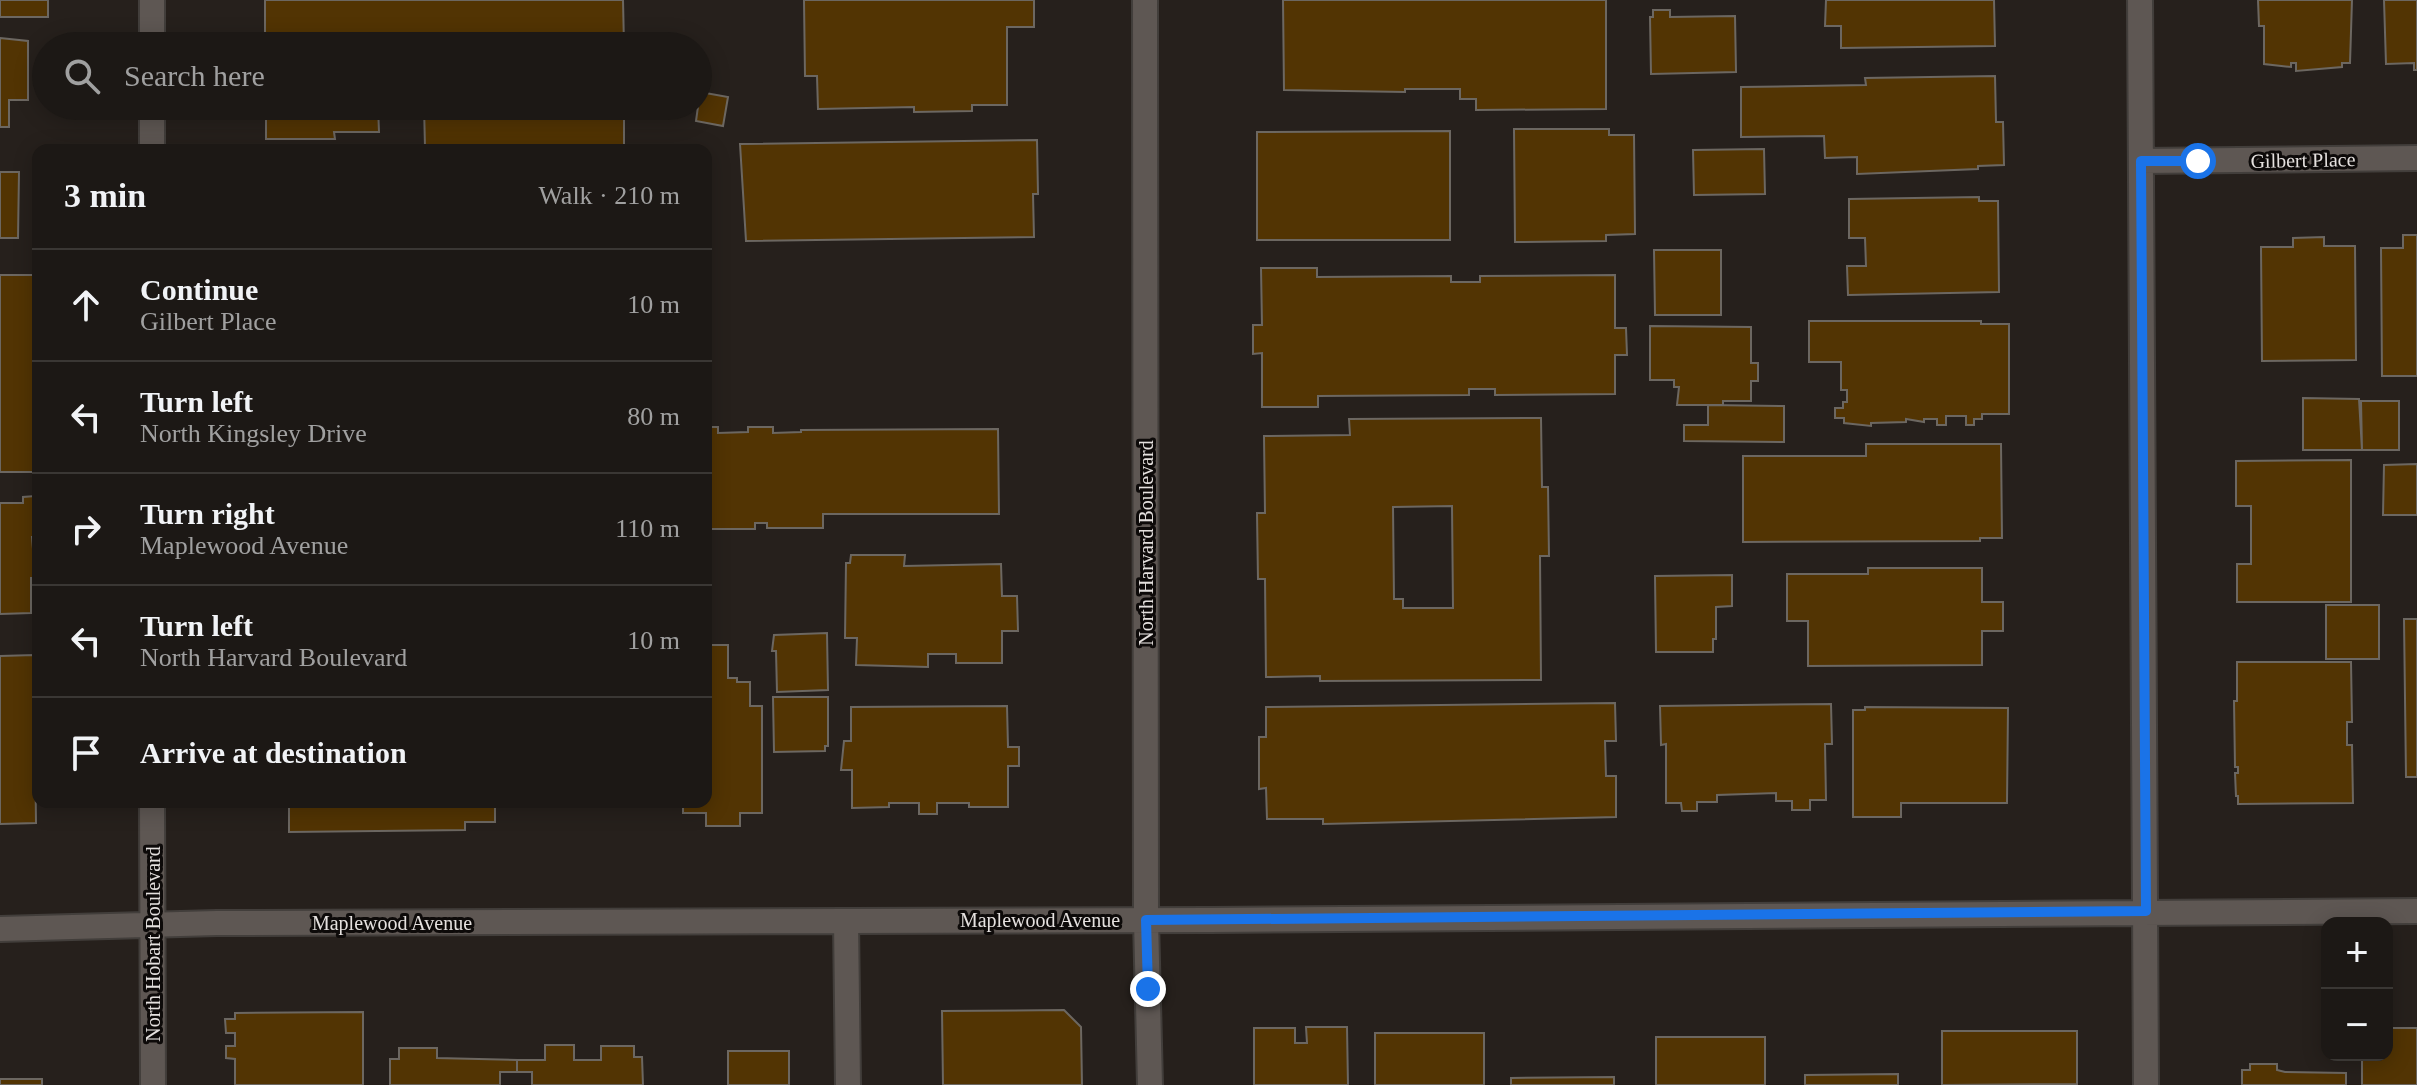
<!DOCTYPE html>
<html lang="en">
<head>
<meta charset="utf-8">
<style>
  body { margin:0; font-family:"Times New Roman",serif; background:#292522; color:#f1f3f6 }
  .controls { position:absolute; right:24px; bottom:24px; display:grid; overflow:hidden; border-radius:16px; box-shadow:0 4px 20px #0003 }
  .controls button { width:72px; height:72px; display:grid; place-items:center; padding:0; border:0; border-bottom:2px solid #3a3734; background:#1c1815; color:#f1f3f6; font:40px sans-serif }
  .stop { position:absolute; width:24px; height:24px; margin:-18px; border:6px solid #1a73e8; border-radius:50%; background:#fff }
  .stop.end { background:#1a73e8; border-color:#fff; box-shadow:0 2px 8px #0008 }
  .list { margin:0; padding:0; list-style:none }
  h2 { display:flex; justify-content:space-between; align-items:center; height:104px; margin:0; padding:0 32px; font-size:34px }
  h2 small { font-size:26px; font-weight:400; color:#a0a0a0 }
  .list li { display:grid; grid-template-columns:52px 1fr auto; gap:24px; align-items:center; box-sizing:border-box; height:112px; padding:0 32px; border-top:2px solid #3a3734 }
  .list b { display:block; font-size:30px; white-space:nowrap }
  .list p { margin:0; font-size:26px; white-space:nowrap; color:#a0a0a0 }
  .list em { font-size:26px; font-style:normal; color:#a0a0a0 }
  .icon { flex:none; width:44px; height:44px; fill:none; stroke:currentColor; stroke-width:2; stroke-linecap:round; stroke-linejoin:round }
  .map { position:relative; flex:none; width:2417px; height:1085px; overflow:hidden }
  .search { position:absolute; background:#1c1815; box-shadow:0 4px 20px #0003; left:32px; top:32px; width:680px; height:88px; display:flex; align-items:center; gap:20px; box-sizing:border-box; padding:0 28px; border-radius:44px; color:#a0a0a0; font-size:30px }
  .panel { position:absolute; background:#1c1815; box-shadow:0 4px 20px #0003; left:32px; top:144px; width:680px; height:664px; border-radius:16px }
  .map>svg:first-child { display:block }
  .building { fill:#523403; stroke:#6c6761; stroke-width:2; fill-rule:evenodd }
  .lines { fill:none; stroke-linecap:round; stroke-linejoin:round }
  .minor-casing { stroke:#423e3b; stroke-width:28 }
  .minor { stroke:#5e5753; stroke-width:24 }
  .route { stroke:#1a73e8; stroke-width:10 }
  .labels { text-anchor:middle; stroke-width:6; stroke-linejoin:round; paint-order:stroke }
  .street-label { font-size:20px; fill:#e5e1df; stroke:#0d0a09 }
</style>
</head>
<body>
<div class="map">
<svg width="2417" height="1085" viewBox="0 0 2417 1085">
  <rect width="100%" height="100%" fill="#26201c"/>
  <path class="building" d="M 0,0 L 48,0 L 48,17 L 0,17 Z
    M 265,0 L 623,0 L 624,46 L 265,46 Z
    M 804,0 L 1034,0 L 1034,27 L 1007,27 L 1007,105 L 972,105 L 972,111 L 914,112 L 914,107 L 818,109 L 817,76 L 805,76 Z
    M 1283,0 L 1606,0 L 1606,109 L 1476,110 L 1476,99 L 1460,99 L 1460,89 L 1405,89 L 1405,92 L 1284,90 Z
    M 1826,0 L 1994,0 L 1995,46 L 1841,48 L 1841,26 L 1825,26 Z
    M 2258,0 L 2352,0 L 2350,63 L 2342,63 L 2342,67 L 2296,71 L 2296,63 L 2291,63 L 2291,67 L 2264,64 L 2264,26 L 2259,26 Z
    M 2384,0 L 2417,0 L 2417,70 L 2414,70 L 2414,63 L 2386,64 Z
    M 1653,10 L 1670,10 L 1670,17 L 1735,16 L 1736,72 L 1651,74 L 1650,17 L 1653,17 Z
    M 0,38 L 28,41 L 28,100 L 9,100 L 9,127 L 0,127 Z
    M 1995,76 L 1996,122 L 2003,122 L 2004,165 L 1978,166 L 1978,169 L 1857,174 L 1857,157 L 1825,158 L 1824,136 L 1741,137 L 1741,87 L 1866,85 L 1865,78 Z
    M 700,92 L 728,97 L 723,126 L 696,121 Z
    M 266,106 L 378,106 L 379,132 L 334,132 L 335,139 L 266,139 Z
    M 424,106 L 624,106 L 624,146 L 425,147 Z
    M 1514,129 L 1609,129 L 1609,135 L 1634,135 L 1635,234 L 1606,235 L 1606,241 L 1515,242 Z
    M 1450,131 L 1450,240 L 1257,240 L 1257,132 Z
    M 1037,140 L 1038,194 L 1033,194 L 1034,237 L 746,241 L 740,144 Z
    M 1764,149 L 1765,194 L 1694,195 L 1693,150 Z
    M 0,172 L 19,172 L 18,238 L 0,238 Z
    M 1979,197 L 1979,201 L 1998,201 L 1999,292 L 1848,295 L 1847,266 L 1866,266 L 1865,238 L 1849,238 L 1849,199 Z
    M 2403,235 L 2417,235 L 2417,376 L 2382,376 L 2381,248 L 2403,248 Z
    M 2324,237 L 2324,246 L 2355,246 L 2356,360 L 2262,361 L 2261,247 L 2293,247 L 2293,238 Z
    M 1654,250 L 1721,250 L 1721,315 L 1655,315 Z
    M 1261,268 L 1317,268 L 1317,277 L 1451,276 L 1451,282 L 1480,282 L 1480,276 L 1615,275 L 1615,328 L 1626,328 L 1627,355 L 1615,355 L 1615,394 L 1495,395 L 1495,389 L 1469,389 L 1469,395 L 1318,396 L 1318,407 L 1262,407 L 1262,353 L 1253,354 L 1253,325 L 1262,325 Z
    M 0,275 L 38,275 L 38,472 L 0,472 Z
    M 1809,321 L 1981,321 L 1981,324 L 2009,324 L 2009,414 L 1982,414 L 1982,419 L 1974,419 L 1974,425 L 1966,425 L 1966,416 L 1946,416 L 1946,425 L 1937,425 L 1937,419 L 1924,419 L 1924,422 L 1906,419 L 1906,422 L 1871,423 L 1871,426 L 1844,423 L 1844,418 L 1835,418 L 1835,408 L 1843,408 L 1843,402 L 1847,402 L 1847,390 L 1841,390 L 1841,362 L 1809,362 Z
    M 1650,326 L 1751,327 L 1751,363 L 1758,363 L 1758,381 L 1751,381 L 1751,401 L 1723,401 L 1723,405 L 1677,405 L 1679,387 L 1674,387 L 1674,380 L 1650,380 Z
    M 2303,398 L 2359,399 L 2362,450 L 2303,450 Z
    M 2361,401 L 2399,401 L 2399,450 L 2362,450 Z
    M 1708,405 L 1784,406 L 1784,442 L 1684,441 L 1684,425 L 1708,425 Z
    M 1541,418 L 1542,487 L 1548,487 L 1549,556 L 1540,556 L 1541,680 L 1320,681 L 1320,676 L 1266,677 L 1265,579 L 1258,579 L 1257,513 L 1265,513 L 1264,436 L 1350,435 L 1349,419 ZM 1452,506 L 1453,608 L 1403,608 L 1403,599 L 1394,599 L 1393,507 Z
    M 706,427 L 718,427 L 718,433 L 748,432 L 748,427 L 773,427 L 773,433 L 801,432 L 801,430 L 998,429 L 999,514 L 823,514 L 823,528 L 767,528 L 767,523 L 755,523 L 755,529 L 706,529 Z
    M 1866,444 L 2001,444 L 2002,538 L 1980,538 L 1980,541 L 1743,542 L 1743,456 L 1866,456 Z
    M 2351,460 L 2351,602 L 2237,602 L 2237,564 L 2251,564 L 2251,506 L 2236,506 L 2236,461 Z
    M 2417,464 L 2417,515 L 2383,515 L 2384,465 Z
    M 35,496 L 38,537 L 32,537 L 33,549 L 38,549 L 38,569 L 34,569 L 34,578 L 31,578 L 31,613 L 0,614 L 0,503 L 23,503 L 23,497 Z
    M 851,555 L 905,555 L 904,566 L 1001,564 L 1002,596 L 1017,596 L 1018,631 L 1002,631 L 1002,663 L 956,663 L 956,654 L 928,654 L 928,667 L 856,665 L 857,638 L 845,638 L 846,563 L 850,563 Z
    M 1868,568 L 1982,568 L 1982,602 L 2003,602 L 2003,631 L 1982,631 L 1982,665 L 1808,666 L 1808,621 L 1787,621 L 1787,574 L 1868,574 Z
    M 1732,575 L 1732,606 L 1716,607 L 1716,639 L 1713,639 L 1713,652 L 1656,652 L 1655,576 Z
    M 2326,605 L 2379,605 L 2379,659 L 2326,659 Z
    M 2404,619 L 2417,619 L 2417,777 L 2406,777 Z
    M 827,633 L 828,690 L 777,692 L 776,651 L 772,651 L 774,635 Z
    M 706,645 L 728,645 L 728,678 L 737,678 L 737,682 L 750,682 L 750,706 L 762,706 L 762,813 L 740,813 L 740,826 L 706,826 L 706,813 L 683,813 L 683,802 L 706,802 Z
    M 34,655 L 36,823 L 0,824 L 0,656 Z
    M 2237,662 L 2351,662 L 2352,722 L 2347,722 L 2347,745 L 2352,745 L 2353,803 L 2238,804 L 2238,796 L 2236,796 L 2235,773 L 2238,773 L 2238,767 L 2235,767 L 2234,701 L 2237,701 Z
    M 773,697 L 828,697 L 828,746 L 825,746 L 825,751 L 774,752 Z
    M 1615,703 L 1616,741 L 1605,741 L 1606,776 L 1616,776 L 1616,817 L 1323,824 L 1323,819 L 1267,819 L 1266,788 L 1259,789 L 1259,737 L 1266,737 L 1266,707 Z
    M 1831,704 L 1832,744 L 1825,744 L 1826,800 L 1810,800 L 1810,810 L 1792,810 L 1792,801 L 1776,801 L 1776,793 L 1717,795 L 1717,802 L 1697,802 L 1697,811 L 1682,811 L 1681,803 L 1666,803 L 1666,744 L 1661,745 L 1660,706 Z
    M 1007,706 L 1008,747 L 1019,747 L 1019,766 L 1008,766 L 1008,807 L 969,807 L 969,803 L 937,803 L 937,814 L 919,814 L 919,803 L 889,803 L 889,807 L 852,808 L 852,770 L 841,770 L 844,741 L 851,741 L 851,707 Z
    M 1865,707 L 2008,708 L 2007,803 L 1901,803 L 1901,817 L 1853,817 L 1853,710 L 1865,710 Z
    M 289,802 L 495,802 L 495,822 L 465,822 L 465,830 L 289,832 Z
    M 1064,1010 L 1081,1027 L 1082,1085 L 943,1085 L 942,1011 Z
    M 363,1012 L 363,1085 L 235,1085 L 235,1059 L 226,1058 L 226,1046 L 235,1046 L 235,1033 L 226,1033 L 225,1019 L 235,1019 L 235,1013 Z
    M 1306,1027 L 1347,1027 L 1348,1085 L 1254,1085 L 1254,1028 L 1295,1028 L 1295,1043 L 1307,1043 Z
    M 2387,1028 L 2417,1028 L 2417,1085 L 2362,1085 L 2362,1055 L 2387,1055 Z
    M 1942,1031 L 2077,1031 L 2077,1084 L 1942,1085 Z
    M 1375,1033 L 1484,1033 L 1484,1085 L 1375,1085 Z
    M 1656,1037 L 1765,1037 L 1765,1085 L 1656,1085 Z
    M 545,1045 L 574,1045 L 574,1060 L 601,1060 L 601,1046 L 634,1046 L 634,1057 L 642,1057 L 643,1085 L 532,1085 L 532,1072 L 517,1072 L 517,1060 L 545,1060 Z
    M 399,1048 L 437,1048 L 437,1058 L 517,1060 L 517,1072 L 500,1072 L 500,1085 L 390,1085 L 390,1059 L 399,1059 Z
    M 728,1051 L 789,1051 L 789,1085 L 728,1085 Z
    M 2250,1064 L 2277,1064 L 2277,1070 L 2285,1072 L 2346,1073 L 2346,1085 L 2242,1085 L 2242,1070 L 2250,1070 Z
    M 1898,1074 L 1898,1085 L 1805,1085 L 1805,1075 Z
    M 1614,1077 L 1614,1085 L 1511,1085 L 1511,1078 Z
    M 0,1079 L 42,1079 L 42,1085 L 0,1085 Z"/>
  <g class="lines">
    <g class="minor-casing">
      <path id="minor" d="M 152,0 L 152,46
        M 1145,0 L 1146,920 L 1150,1085
        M 2140,0 L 2146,1085
        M 152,106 L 152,150
        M 2141,161 L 2417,158
        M 152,802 L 153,1085
        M 846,921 L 848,1085
        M 0,929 L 217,923 L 1210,920 L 2417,911"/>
    </g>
    <use href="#minor" class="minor"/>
  </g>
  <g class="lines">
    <path class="route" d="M 1148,989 L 1146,920 L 2146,911 L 2141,161 L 2198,161"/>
  </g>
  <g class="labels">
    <g class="street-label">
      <text transform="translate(2303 160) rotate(-1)" y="7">Gilbert Place</text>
      <text transform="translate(1146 543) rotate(-90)" y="7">North Harvard Boulevard</text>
      <text x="1040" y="927">Maplewood Avenue</text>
      <text x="392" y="930">Maplewood Avenue</text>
      <text transform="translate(153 944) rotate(-90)" y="7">North Hobart Boulevard</text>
    </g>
  </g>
</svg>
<div class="controls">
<button>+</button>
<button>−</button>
</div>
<div class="stop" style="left:2198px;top:161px"></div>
<div class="stop end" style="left:1148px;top:989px"></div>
<div class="search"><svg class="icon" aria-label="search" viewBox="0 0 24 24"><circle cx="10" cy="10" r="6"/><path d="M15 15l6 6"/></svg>Search here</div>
<section class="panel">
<h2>3 min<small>Walk · 210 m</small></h2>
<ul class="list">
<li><svg class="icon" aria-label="ahead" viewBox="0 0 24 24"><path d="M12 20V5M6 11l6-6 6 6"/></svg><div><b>Continue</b><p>Gilbert Place</p></div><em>10 m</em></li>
<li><svg class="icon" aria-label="left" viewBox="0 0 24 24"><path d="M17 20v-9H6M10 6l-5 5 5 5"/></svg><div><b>Turn left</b><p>North Kingsley Drive</p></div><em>80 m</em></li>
<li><svg class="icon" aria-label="right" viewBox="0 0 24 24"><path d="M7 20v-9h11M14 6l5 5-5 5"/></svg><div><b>Turn right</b><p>Maplewood Avenue</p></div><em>110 m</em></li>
<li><svg class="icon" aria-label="left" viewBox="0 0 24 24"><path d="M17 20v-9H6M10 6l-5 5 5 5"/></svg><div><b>Turn left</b><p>North Harvard Boulevard</p></div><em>10 m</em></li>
<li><svg class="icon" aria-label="arrive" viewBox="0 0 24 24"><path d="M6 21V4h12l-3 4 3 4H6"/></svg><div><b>Arrive at destination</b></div></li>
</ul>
</section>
</div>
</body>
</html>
